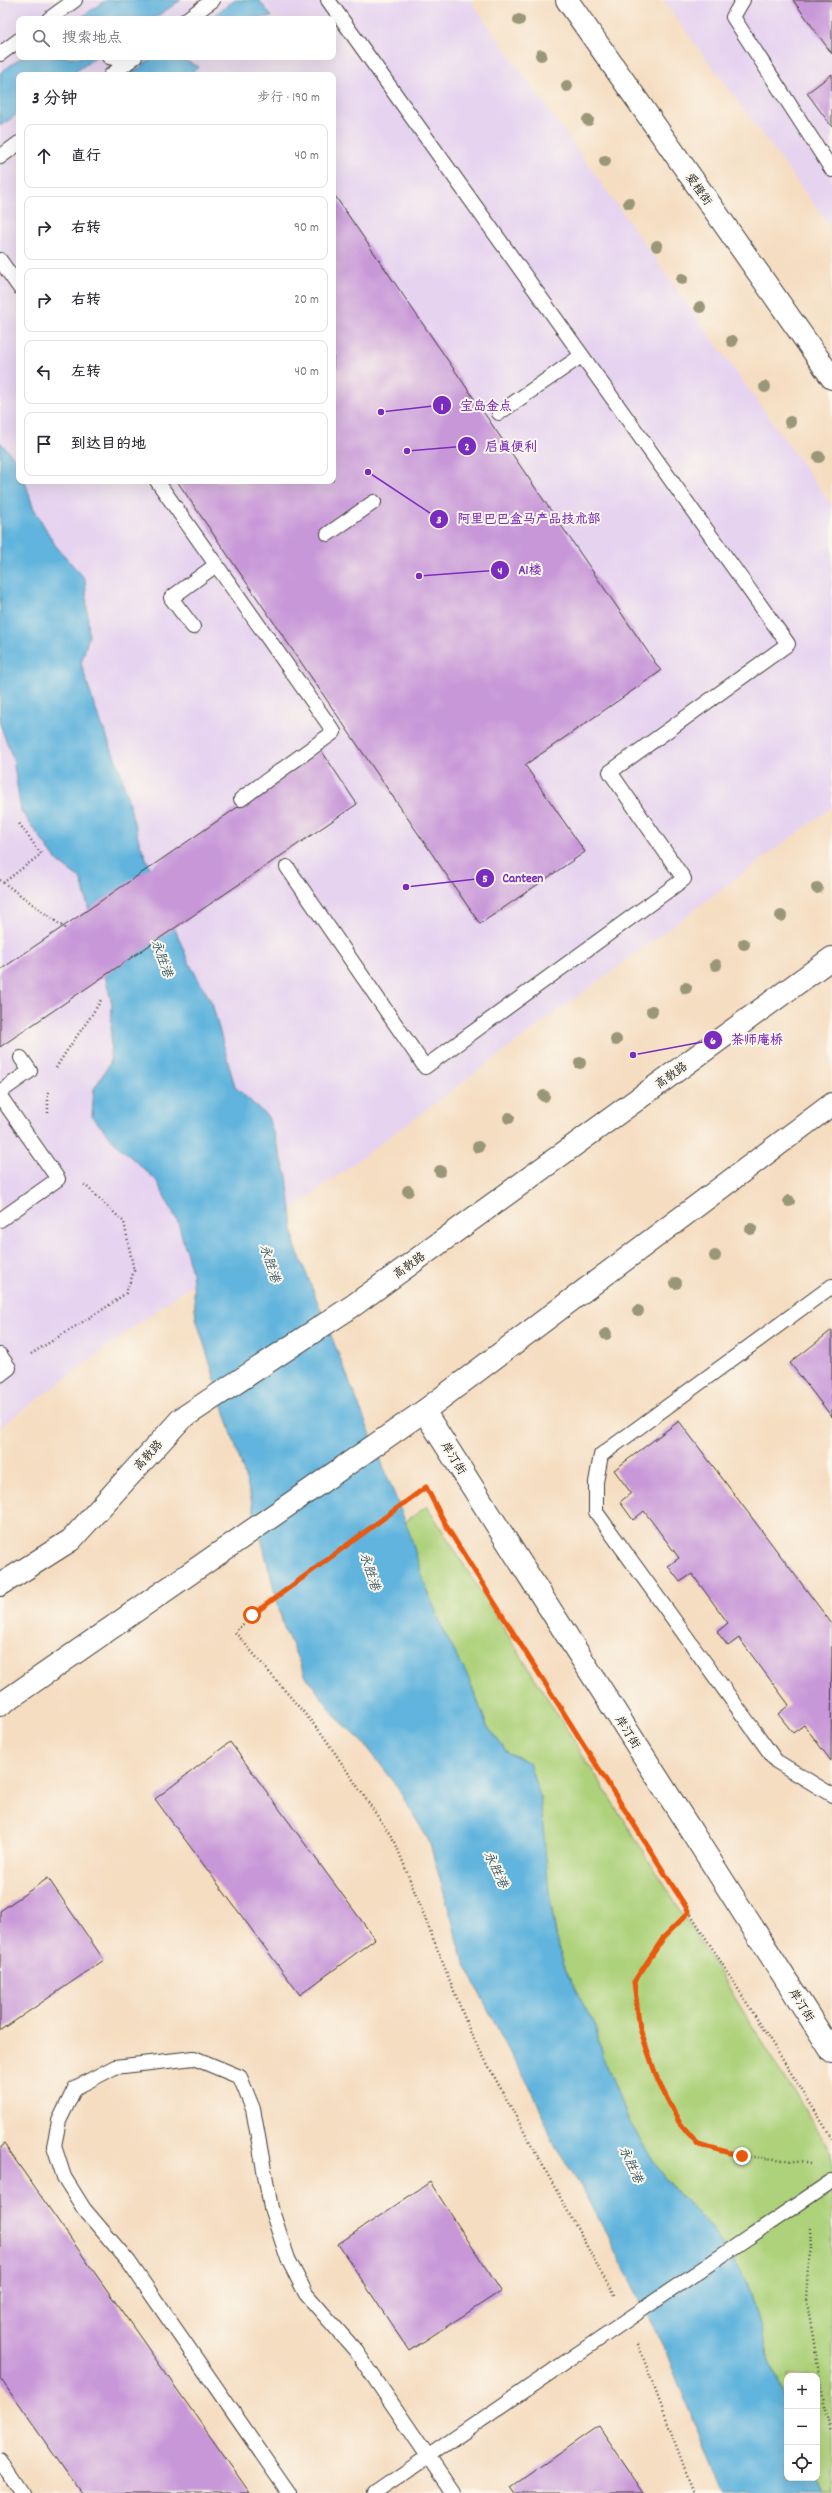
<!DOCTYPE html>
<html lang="zh">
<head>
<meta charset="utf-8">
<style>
  body { margin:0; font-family:Dekko,"LXGW WenKai TC",sans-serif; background:#f2f2f3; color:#2b2b33 }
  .controls { position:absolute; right:12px; bottom:12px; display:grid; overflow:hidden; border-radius:8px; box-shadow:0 4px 16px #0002 }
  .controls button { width:36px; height:36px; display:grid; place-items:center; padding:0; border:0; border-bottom:1px solid #e1e1e2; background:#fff; color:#2b2b33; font:20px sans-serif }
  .stop { position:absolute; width:12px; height:12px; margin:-9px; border:3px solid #ea580c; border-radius:50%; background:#fff }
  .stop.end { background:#ea580c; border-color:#fff; box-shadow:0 1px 4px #0008 }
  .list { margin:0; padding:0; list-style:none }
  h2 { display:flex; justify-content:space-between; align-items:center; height:52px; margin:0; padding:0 16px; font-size:17px }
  h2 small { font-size:13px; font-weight:400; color:#7c7c81 }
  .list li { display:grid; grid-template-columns:26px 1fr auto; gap:12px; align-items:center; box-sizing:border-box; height:64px; margin:0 8px 8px; padding:0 8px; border:1px solid #e1e1e2; border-radius:8px }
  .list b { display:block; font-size:15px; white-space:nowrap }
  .list em { font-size:13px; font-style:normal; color:#7c7c81 }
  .icon { flex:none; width:22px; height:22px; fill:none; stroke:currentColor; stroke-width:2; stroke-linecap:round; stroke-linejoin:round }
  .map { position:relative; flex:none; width:832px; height:2493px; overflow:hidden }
  .search { position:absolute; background:#fff; box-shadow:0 4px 16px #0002; left:16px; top:16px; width:320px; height:44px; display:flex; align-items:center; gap:10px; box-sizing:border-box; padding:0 14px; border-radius:8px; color:#7c7c81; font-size:15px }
  .panel { position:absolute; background:#fff; box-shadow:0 4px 16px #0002; left:16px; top:72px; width:320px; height:412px; border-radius:8px }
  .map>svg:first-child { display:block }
  .built { fill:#e6d3f0; fill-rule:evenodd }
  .green { fill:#aed27b; stroke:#65774c }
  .water { fill:#61b4dd; stroke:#3e687c }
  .building { fill:#c797d8 }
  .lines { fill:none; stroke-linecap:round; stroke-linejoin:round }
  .lane-casing { stroke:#3d3935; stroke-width:16 }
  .street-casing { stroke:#3d3935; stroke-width:24 }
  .secondary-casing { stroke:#3d3935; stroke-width:24 }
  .path { stroke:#3d3935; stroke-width:2.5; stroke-dasharray:1 3; stroke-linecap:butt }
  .lane { stroke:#fff; stroke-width:14 }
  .street { stroke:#fff; stroke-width:22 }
  .secondary { stroke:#fff; stroke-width:22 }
  .lane-bridge-casing { stroke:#3d3935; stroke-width:16; stroke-linecap:butt }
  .lane-bridge { stroke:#fff; stroke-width:14 }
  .tree { fill:#9a9678 }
  .route { stroke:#ea580c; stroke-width:5 }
  .labels { text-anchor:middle; stroke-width:4; stroke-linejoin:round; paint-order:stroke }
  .street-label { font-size:12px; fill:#1c1c1c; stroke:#fbf7ec }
  .water-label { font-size:13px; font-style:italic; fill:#385969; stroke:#fbf7ec }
  .leader { fill:none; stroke:#7b2cbf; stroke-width:1.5 }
  .callout-dot { fill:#7b2cbf; stroke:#fbf7ec; stroke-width:1.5 }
  .mark-label { font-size:12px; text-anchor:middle; font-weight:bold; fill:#fff }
  .callout-label { font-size:13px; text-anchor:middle; font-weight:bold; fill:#7b2cbf; stroke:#fbf7ec; stroke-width:4; stroke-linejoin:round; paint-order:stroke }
</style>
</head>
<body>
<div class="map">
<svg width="832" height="2493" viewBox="0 0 832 2493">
  <rect width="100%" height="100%" fill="#fbf7ec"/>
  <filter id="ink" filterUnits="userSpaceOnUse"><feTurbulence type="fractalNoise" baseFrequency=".025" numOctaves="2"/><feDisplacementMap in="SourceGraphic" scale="8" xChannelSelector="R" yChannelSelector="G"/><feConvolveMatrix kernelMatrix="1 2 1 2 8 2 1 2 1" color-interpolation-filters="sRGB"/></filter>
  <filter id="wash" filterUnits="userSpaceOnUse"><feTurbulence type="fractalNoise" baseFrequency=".012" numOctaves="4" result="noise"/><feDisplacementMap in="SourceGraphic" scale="16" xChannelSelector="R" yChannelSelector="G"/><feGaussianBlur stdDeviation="0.9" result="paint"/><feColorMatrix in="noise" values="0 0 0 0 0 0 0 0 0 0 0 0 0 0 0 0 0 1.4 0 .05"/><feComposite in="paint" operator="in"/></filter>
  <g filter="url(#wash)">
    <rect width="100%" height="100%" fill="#f5ddc1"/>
    <path class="built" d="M 0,0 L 470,0 L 832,506 L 832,807 L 0,1427 ZM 19,19 L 333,19 L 333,57 L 19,57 ZM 19,75 L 333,75 L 333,481 L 19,481 Z
      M 663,0 L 832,0 L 832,229 Z"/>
    <path class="green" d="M 427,1506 L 832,2153 L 832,2493 L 824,2493 L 817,2476 L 817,2376 L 787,2376 L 787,2407 L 771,2365 L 748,2283 L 705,2220 L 678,2194 L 653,2161 L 629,2121 L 602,2055 L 595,2026 L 568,1976 L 558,1947 L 529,1763 L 507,1752 L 487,1726 L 469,1679 L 444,1632 L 424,1582 L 405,1522 Z"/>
    <path class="water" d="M 106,0 L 181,0 L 153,19 L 79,19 Z
      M 235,0 L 259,0 L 272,17 L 209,19 Z
      M 22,57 L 92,57 L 95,58 L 71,75 L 19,75 L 19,113 L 0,126 L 0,73 Z
      M 154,57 L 177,57 L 199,67 L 188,75 L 129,75 Z
      M 0,442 L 19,463 L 19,481 L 25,481 L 33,507 L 55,545 L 85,579 L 89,636 L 81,663 L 95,708 L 120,770 L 139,841 L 189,963 L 212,1003 L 235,1087 L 268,1117 L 287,1176 L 295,1245 L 409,1531 L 424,1582 L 444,1632 L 469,1679 L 487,1726 L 507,1752 L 529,1763 L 540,1796 L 550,1900 L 558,1947 L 568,1976 L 595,2026 L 602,2055 L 629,2121 L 653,2161 L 678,2194 L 705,2220 L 748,2283 L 771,2365 L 787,2407 L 787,2478 L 817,2478 L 817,2476 L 824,2493 L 722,2493 L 664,2347 L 587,2196 L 556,2148 L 534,2094 L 511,2055 L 464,1962 L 429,1841 L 394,1782 L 364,1743 L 337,1718 L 305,1675 L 284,1628 L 248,1487 L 196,1318 L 192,1273 L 178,1222 L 156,1180 L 115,1143 L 92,1116 L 94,1089 L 110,1063 L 112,1004 L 81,879 L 57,861 L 21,811 L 13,759 L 0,724 Z"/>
    <g id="blocks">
      <path class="building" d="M 793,0 L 832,0 L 832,54 Z
        M 832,74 L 832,127 L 807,93 Z
        M 333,193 L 661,671 L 525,765 L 585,852 L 480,924 L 177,481 L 333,481 Z
        M 321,750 L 357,804 L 0,1047 L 0,970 Z
        M 832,1330 L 832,1417 L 790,1363 Z
        M 679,1421 L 832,1624 L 831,1761 L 804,1725 L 793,1733 L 778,1714 L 789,1705 L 739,1638 L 728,1646 L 717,1632 L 728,1623 L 692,1574 L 680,1582 L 668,1566 L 679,1558 L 644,1511 L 633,1520 L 620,1502 L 631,1493 L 614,1470 Z
        M 230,1742 L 375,1939 L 300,1995 L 155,1799 Z
        M 48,1878 L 104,1960 L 0,2031 L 0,1911 Z
        M 4,2144 L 250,2493 L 81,2493 L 0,2378 L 0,2147 Z
        M 430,2182 L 501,2291 L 409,2351 L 338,2244 Z
        M 598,2426 L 644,2493 L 515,2493 L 511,2487 Z"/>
    </g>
  </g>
  <g filter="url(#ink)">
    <use href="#blocks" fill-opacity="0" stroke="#3d3935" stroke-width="1"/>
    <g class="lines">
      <g class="lane-casing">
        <path id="lane" d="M 743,0 L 733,17 L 832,170
          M 49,19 L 75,0
          M 187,19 L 213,0
          M 0,54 L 19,40
          M 109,57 L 128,62
          M 111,75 L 135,57
          M 0,157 L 19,143
          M 0,260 L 19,287
          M 499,413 L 581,356
          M 157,481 L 334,732 L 241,799
          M 328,534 L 374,502
          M 193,627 L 171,598 L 216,565
          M 287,867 L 425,1067 L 684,879 L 610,772 L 788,644 L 328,0
          M 0,1092 L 30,1071 L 21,1058
          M 0,1096 L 58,1179 L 0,1220
          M 832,1286 L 601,1455 L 596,1482 L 596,1512 L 776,1761 L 832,1795
          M 0,1355 L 9,1368 L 0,1375
          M 752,2235 L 832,2181
          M 0,2460 L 22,2493
          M 289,2493 L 129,2262 L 84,2209 L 64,2177 L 54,2146 L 59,2121 L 75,2088 L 115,2067 L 194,2058 L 240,2077 L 253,2109 L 271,2208 L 288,2259 L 306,2294 L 356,2351 L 453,2493
          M 375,2493 L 602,2337"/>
      </g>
      <g class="street-casing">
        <path id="street" d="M 424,1411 L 832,2052"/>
      </g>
      <g class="secondary-casing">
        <path id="secondary" d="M 567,0 L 832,378
          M 0,1585 L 71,1540 L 181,1419 L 354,1305 L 832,958
          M 0,1705 L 424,1411 L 832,1104"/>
      </g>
      <path class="path" d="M 0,880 L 66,929
        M 3,883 L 41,854 L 18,822
        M 56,1068 C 70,1044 87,1024 101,1000
        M 48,1092 L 48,1116
        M 31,1354 L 105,1308 L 126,1293 L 134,1271 L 124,1222 L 84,1184
        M 689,1912 L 663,1937 L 634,1982 C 636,1997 636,2015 641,2030 C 648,2055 676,2134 700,2144 C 735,2160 773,2156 810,2164
        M 811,2228 L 812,2249 L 809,2264 L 807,2302 L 824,2403 L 832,2432
        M 614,2296 L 471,2034 L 395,1842 L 322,1734 L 235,1632 L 252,1615 L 426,1487 L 448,1529 L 832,2138
        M 638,2344 L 694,2493"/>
      <use href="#lane" class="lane"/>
      <use href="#street" class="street"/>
      <use href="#secondary" class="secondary"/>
      <g class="lane-bridge-casing">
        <path id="lane-bridge" d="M 602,2337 L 752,2235"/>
      </g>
      <use href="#lane-bridge" class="lane-bridge"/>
    </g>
    <g class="tree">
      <circle cx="519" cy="20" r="6"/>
      <circle cx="541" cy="55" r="6"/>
      <circle cx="567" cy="86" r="6"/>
      <circle cx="588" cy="120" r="6"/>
      <circle cx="605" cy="161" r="6"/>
      <circle cx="629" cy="203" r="6"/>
      <circle cx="657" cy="246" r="6"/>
      <circle cx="682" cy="279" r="6"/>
      <circle cx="700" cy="307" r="6"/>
      <circle cx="732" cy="341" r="6"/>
      <circle cx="765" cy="387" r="6"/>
      <circle cx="790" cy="422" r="6"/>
      <circle cx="819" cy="457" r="6"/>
      <circle cx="817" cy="888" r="6"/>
      <circle cx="781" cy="916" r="6"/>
      <circle cx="744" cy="944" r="6"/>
      <circle cx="716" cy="965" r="6"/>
      <circle cx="686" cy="988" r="6"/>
      <circle cx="652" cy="1011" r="6"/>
      <circle cx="616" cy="1040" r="6"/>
      <circle cx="580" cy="1063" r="6"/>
      <circle cx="544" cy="1096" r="6"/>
      <circle cx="509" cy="1118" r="6"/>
      <circle cx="478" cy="1147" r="6"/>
      <circle cx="440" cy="1171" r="6"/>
      <circle cx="408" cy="1191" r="6"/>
      <circle cx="789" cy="1201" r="6"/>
      <circle cx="751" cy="1229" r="6"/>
      <circle cx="715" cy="1256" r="6"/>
      <circle cx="676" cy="1283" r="6"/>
      <circle cx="638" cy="1311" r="6"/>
      <circle cx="606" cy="1334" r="6"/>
    </g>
  </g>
  <g class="lines" filter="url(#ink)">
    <path class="route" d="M 252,1615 L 426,1487 L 448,1529 L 689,1912 L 664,1937 L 634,1982 L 640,2029 L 658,2081 L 679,2122 L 698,2144 L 742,2156"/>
  </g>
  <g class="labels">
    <g class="street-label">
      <text transform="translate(699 189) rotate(55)" y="4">爱橙街</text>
      <text transform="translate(671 1075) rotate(-36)" y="4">高教路</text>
      <text transform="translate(409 1265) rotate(-36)" y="4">高教路</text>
      <text transform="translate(148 1455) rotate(-48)" y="4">高教路</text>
      <text transform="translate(454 1458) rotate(58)" y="4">岸汀街</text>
      <text transform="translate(628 1732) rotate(58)" y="4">岸汀街</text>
      <text transform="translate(802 2005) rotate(58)" y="4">岸汀街</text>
    </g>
    <g class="water-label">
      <text transform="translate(163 958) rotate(70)" y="5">永胜港</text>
      <text transform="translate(271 1263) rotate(72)" y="5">永胜港</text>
      <text transform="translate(371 1571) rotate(72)" y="5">永胜港</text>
      <text transform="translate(497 1869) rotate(65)" y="5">永胜港</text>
      <text transform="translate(632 2164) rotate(65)" y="5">永胜港</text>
    </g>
  </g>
  <path class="leader" d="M381 412L442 405M407 451L467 446M368 472L439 519M419 576L500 570M406 887L485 878M633 1055L713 1040"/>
  <g class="callout-dot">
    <circle cx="381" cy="412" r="4"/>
    <circle cx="407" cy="451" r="4"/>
    <circle cx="368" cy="472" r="4"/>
    <circle cx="419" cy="576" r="4"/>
    <circle cx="406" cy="887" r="4"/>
    <circle cx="633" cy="1055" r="4"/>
    <circle cx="442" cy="405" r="10"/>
    <circle cx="467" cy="446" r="10"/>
    <circle cx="439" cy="519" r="10"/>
    <circle cx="500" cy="570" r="10"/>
    <circle cx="485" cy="878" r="10"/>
    <circle cx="713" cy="1040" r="10"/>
  </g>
  <g class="mark-label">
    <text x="442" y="410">1</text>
    <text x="467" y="450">2</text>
    <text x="439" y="523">3</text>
    <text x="500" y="574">4</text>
    <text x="485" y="882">5</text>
    <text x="713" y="1044">6</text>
  </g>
  <g class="callout-label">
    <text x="486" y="410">宝岛金点</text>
    <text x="511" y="451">启真便利</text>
    <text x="529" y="523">阿里巴巴盒马产品技术部</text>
    <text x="530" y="574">A1楼</text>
    <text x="523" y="882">Canteen</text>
    <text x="757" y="1044">茶师庵桥</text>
  </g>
</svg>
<div class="controls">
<button>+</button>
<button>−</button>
<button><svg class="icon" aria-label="locate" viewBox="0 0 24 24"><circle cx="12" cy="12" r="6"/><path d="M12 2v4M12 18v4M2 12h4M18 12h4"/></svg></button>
</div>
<div class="stop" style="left:252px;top:1615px"></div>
<div class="stop end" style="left:742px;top:2156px"></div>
<div class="search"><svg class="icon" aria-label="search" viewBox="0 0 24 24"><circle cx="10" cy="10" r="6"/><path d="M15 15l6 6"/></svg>搜索地点</div>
<section class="panel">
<h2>3 分钟<small>步行 · 190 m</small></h2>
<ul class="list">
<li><svg class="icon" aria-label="ahead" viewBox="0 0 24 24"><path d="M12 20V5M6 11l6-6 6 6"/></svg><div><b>直行</b></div><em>40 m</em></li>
<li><svg class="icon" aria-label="right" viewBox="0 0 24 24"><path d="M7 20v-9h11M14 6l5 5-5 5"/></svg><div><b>右转</b></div><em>90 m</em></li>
<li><svg class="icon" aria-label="right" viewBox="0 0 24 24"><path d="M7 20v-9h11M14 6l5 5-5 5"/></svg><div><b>右转</b></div><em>20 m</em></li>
<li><svg class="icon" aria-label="left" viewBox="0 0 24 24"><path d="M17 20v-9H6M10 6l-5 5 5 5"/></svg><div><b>左转</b></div><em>40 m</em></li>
<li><svg class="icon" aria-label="arrive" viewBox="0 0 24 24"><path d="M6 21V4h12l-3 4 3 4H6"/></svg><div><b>到达目的地</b></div></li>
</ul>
</section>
</div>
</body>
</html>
